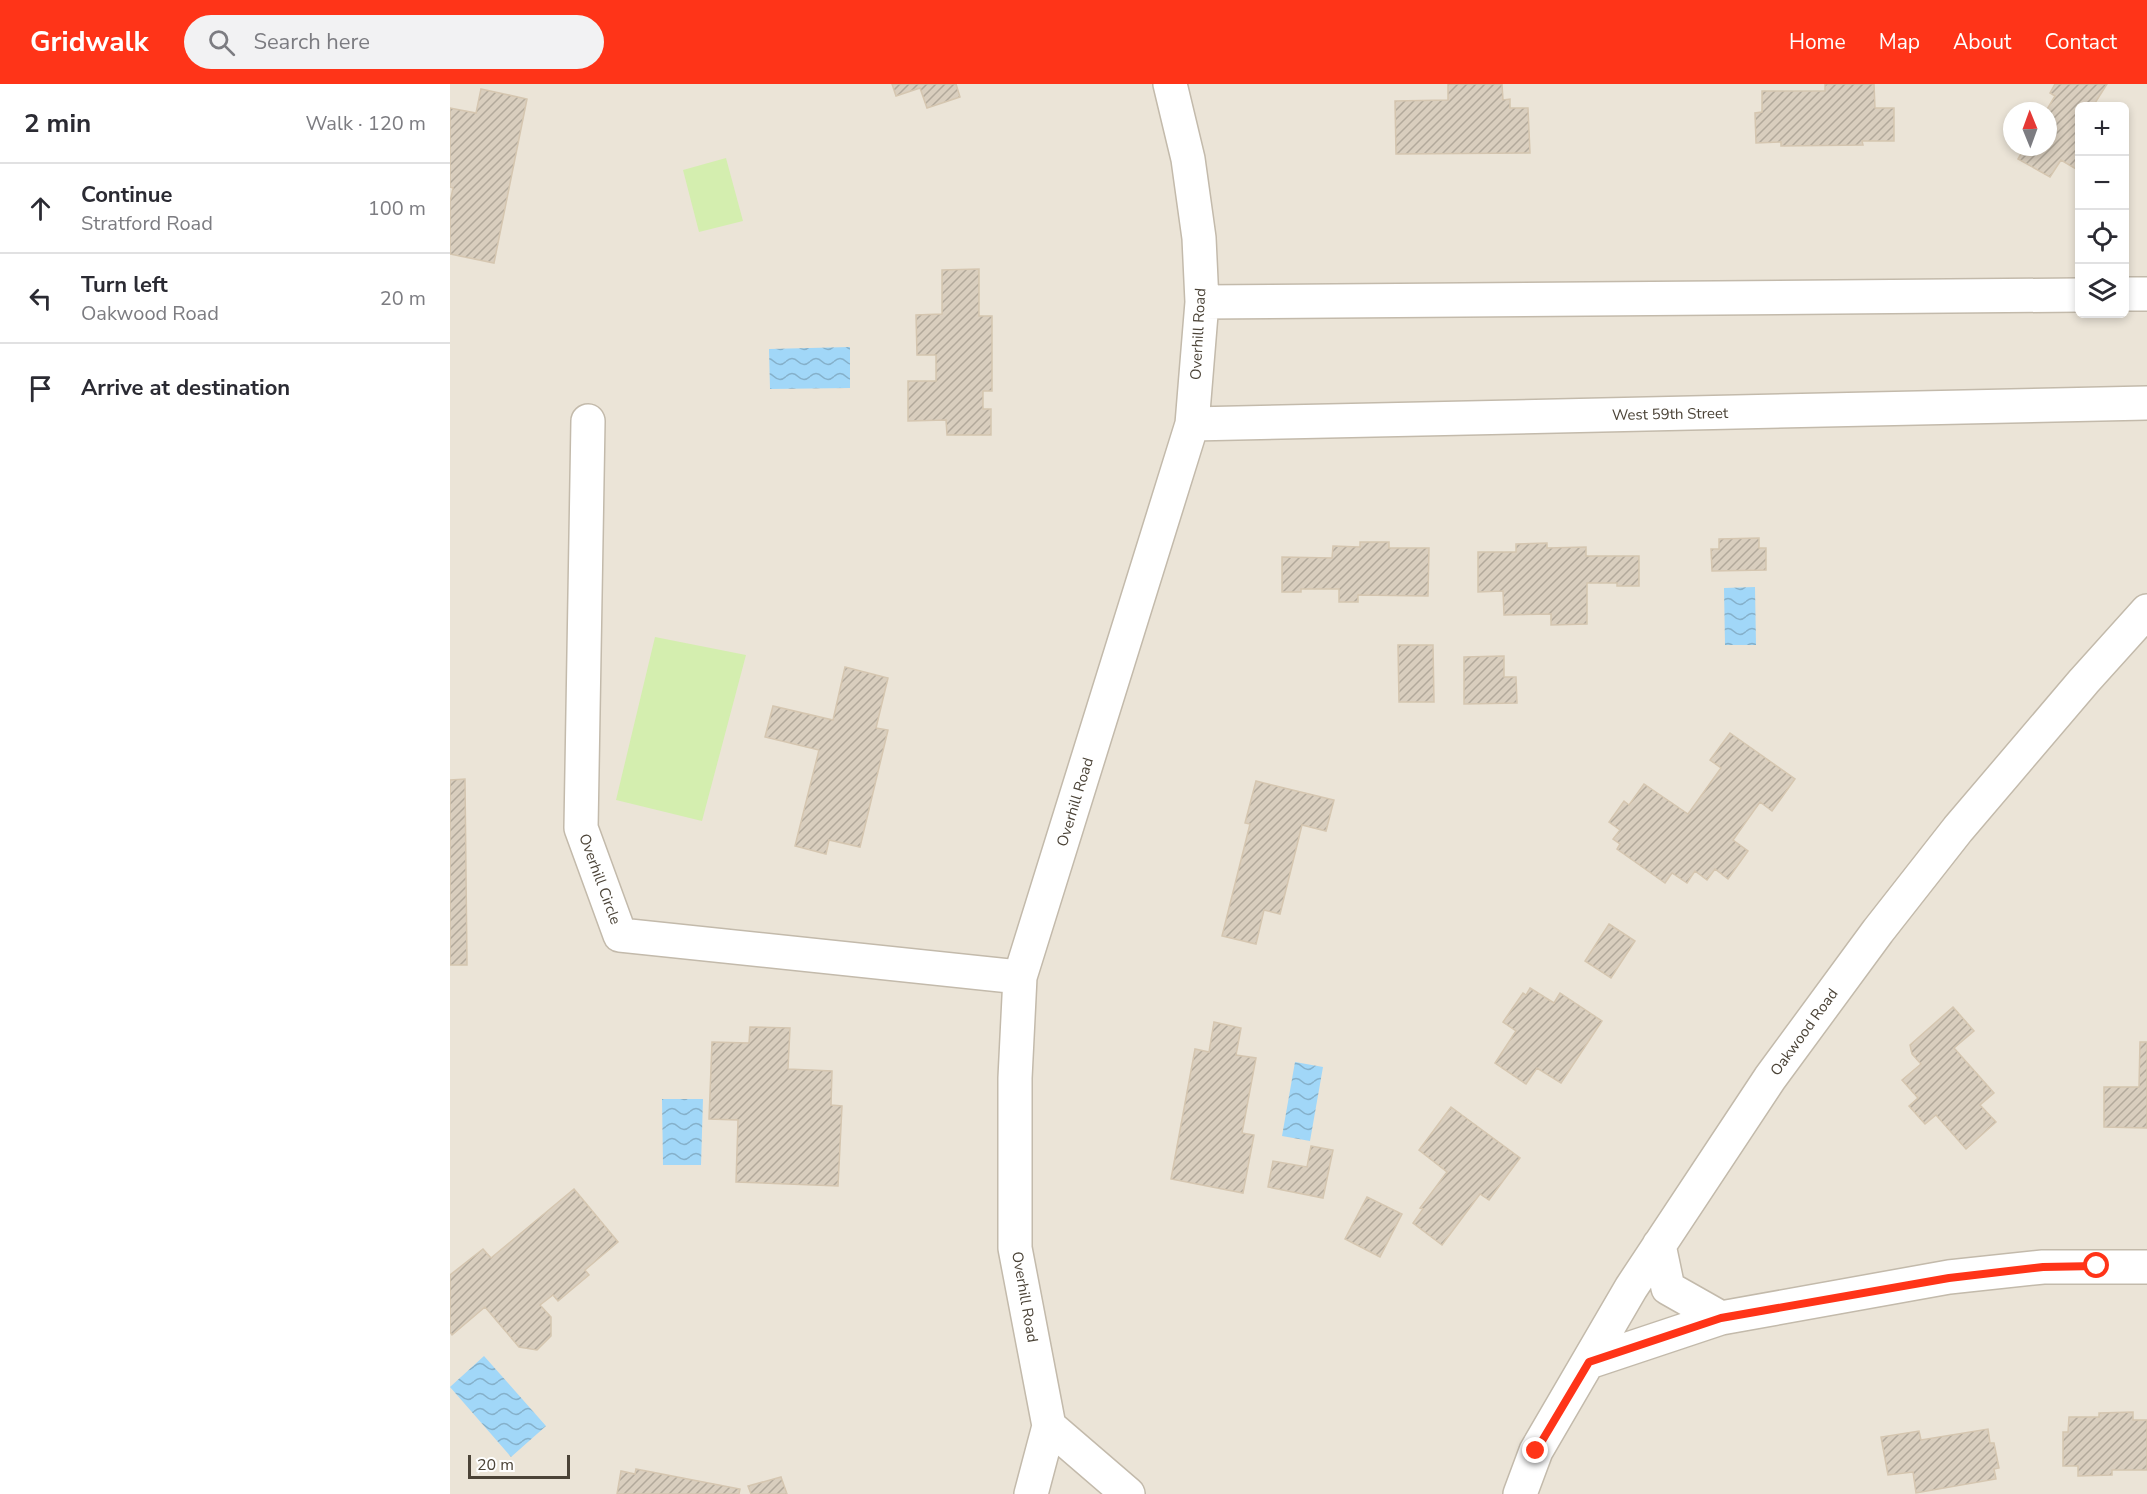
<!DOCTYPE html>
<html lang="en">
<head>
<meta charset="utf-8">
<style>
  body { margin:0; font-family:"Nunito Sans",sans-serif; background:#f2f2f3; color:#2b2b33 }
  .controls { position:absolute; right:18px; top:18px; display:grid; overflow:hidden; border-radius:9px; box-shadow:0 3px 9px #0003 }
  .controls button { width:54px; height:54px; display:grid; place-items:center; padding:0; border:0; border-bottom:2px solid #e1e1e2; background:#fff; color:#2b2b33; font:30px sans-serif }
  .compass { position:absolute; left:1553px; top:18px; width:54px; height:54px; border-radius:50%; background:#fff; box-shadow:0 3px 9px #0003; rotate:359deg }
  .scale { position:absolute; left:18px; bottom:15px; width:102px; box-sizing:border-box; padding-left:6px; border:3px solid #4b4337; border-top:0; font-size:16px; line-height:21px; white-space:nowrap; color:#4b4337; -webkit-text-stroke:4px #fff; paint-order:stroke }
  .stop { position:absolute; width:18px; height:18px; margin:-14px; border:4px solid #ff3418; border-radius:50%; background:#fff }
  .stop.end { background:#ff3418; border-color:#fff; box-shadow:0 2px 6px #0008 }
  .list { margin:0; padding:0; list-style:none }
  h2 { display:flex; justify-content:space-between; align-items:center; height:78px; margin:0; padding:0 24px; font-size:26px }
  h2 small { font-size:20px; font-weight:400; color:#7c7c81 }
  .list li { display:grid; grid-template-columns:39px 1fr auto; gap:18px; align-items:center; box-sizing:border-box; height:90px; padding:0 24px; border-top:2px solid #e1e1e2 }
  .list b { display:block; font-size:22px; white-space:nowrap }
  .list p { margin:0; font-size:20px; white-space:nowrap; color:#7c7c81 }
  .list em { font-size:20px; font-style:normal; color:#7c7c81 }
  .icon { flex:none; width:33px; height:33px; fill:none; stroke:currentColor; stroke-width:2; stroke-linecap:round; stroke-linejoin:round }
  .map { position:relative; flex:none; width:1697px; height:1410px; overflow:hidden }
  header { display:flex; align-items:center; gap:36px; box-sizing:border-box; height:84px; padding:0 30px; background:#ff3418; color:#fff }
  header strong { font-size:28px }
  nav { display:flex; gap:33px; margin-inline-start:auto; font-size:21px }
  .search { width:420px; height:54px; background:#f2f2f3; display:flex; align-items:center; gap:15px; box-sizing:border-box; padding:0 21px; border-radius:33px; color:#7c7c81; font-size:22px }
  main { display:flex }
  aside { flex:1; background:#fff }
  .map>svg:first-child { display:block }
  .residential { fill:#ebe4d7; fill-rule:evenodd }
  .pitch { fill:#d4eeaf }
  .water { fill:url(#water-waves) }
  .building { fill:url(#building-hatch); stroke:#d5c6b0; stroke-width:1.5 }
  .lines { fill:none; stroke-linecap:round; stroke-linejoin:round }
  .minor-casing { stroke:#c3baab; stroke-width:36 }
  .minor { stroke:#fff; stroke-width:33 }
  .route { stroke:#ff3418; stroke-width:8 }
  .labels { text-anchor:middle; stroke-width:4.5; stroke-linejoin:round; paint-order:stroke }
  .street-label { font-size:15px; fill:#4b4337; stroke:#fff }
</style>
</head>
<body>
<header>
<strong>Gridwalk</strong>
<div class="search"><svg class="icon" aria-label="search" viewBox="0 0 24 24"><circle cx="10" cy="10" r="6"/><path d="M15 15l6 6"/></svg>Search here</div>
<nav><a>Home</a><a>Map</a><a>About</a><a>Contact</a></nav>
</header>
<main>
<aside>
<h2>2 min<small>Walk · 120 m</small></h2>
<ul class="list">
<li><svg class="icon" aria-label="ahead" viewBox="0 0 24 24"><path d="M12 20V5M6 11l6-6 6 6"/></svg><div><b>Continue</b><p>Stratford Road</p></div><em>100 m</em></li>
<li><svg class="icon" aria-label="left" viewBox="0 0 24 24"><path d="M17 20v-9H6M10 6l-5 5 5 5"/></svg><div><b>Turn left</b><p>Oakwood Road</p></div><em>20 m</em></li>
<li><svg class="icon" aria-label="arrive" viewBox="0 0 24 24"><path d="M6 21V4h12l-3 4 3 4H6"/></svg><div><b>Arrive at destination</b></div></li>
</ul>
</aside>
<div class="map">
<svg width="1697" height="1410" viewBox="0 0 1697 1410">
  <defs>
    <pattern id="water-waves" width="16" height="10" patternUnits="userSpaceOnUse" patternTransform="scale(1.5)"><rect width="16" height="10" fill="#a1d7f8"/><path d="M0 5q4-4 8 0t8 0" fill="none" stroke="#85b0ca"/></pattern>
    <pattern id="building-hatch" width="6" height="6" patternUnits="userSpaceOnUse" patternTransform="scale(1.5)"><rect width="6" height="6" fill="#d9cebe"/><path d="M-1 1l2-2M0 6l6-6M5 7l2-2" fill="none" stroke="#b2a99b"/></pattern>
  </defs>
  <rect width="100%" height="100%" fill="#f6f2ea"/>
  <path class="residential" d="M 0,0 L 1697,0 L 1697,1410 L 0,1410 ZM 1630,22 L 1674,22 L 1674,230 L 1630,230 ZM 1562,27 L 1598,27 L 1598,63 L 1562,63 Z"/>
  <path class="pitch" d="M 276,74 L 293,137 L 249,148 L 233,86 Z
    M 205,553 L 296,571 L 252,737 L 166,716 Z"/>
  <path class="water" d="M 400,263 L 400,304 L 320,305 L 319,265 Z
    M 1305,503 L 1306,561 L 1275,561 L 1274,504 Z
    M 845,978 L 873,983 L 860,1057 L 832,1052 Z
    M 212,1015 L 253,1015 L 251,1081 L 213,1081 Z
    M 34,1272 L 96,1342 L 61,1373 L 0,1303 Z"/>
  <path class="building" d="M 442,0 L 506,0 L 510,13 L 477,24 L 470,4 L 446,12 Z
    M 998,0 L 1052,0 L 1053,16 L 1060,15 L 1060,24 L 1078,24 L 1080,69 L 946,70 L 945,17 L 998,16 Z
    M 1375,0 L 1424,0 L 1425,24 L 1444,24 L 1444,57 L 1412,57 L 1413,61 L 1331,62 L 1331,58 L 1306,59 L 1305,29 L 1312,28 L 1312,7 L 1375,7 Z
    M 1605,0 L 1657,0 L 1645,19 L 1652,22 L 1630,22 L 1630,80 L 1626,85 L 1611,76 L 1600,93 L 1568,75 L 1575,63 L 1598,63 L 1598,27 L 1596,27 L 1605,12 L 1600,9 Z
    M 31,5 L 77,15 L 44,179 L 0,170 L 0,118 L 3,104 L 0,103 L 0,24 L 26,29 Z
    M 529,185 L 529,232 L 542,232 L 542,307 L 533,307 L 533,325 L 541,325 L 541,351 L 497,351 L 496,336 L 458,337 L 458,297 L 486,297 L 486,271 L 467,271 L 466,231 L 492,230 L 492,186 Z
    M 1309,454 L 1309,464 L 1316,464 L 1316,486 L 1262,487 L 1261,465 L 1269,465 L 1269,455 Z
    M 910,458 L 939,458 L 939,464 L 979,464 L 978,512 L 908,511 L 908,518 L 889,518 L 889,505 L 851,505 L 851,508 L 832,508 L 832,473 L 882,474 L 883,462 L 910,463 Z
    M 1097,459 L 1097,464 L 1136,463 L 1136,472 L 1189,472 L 1189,502 L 1167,502 L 1167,499 L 1137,499 L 1137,540 L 1101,541 L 1101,530 L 1054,531 L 1053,507 L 1028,508 L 1028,468 L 1066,468 L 1066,460 Z
    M 948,561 L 983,561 L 984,618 L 949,618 Z
    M 1054,572 L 1054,593 L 1066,593 L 1067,619 L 1014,620 L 1014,573 Z
    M 395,583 L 438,594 L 426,644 L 438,646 L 410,763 L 379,756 L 376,770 L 345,762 L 369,666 L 315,653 L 323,622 L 383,636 Z
    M 1280,649 L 1345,695 L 1322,727 L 1310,718 L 1283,756 L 1298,767 L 1278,795 L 1265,785 L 1257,796 L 1245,787 L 1237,799 L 1222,789 L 1215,799 L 1167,765 L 1170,760 L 1163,755 L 1170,746 L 1159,738 L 1174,717 L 1179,721 L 1194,700 L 1238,730 L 1271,684 L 1260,676 Z
    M 15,695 L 17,881 L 0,881 L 0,696 Z
    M 806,697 L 884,716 L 876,747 L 852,741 L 830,830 L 814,826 L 806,860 L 772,852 L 800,740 L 795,739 Z
    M 1159,840 L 1185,857 L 1161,894 L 1135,877 Z
    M 1080,904 L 1104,919 L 1110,909 L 1152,937 L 1111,999 L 1087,984 L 1076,1000 L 1045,979 L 1066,947 L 1053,938 L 1073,909 L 1076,911 Z
    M 1503,923 L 1524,947 L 1504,964 L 1544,1009 L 1530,1021 L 1546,1038 L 1516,1065 L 1486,1031 L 1475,1040 L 1459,1022 L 1468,1014 L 1452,996 L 1471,980 L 1462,970 L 1460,961 Z
    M 764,938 L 791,944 L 786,971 L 806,974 L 792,1049 L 804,1051 L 793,1109 L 721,1095 L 745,965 L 759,968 Z
    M 300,943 L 340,944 L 338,985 L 382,987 L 381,1021 L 392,1022 L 388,1102 L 286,1098 L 288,1036 L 259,1035 L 262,958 L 299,959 Z
    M 1690,958 L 1697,958 L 1697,1044 L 1654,1043 L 1654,1003 L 1689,1003 Z
    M 1001,1023 L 1070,1074 L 1039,1116 L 1030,1110 L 992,1161 L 963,1139 L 973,1125 L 970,1124 L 997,1088 L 969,1066 Z
    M 861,1062 L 883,1066 L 873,1114 L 818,1103 L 823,1077 L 857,1083 Z
    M 124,1105 L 168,1158 L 135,1186 L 139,1191 L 108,1217 L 103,1211 L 90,1221 L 101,1233 L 101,1252 L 87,1266 L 69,1263 L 35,1223 L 2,1251 L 0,1248 L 0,1191 L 33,1165 L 41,1174 Z
    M 917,1113 L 952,1130 L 930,1173 L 895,1155 Z
    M 1683,1328 L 1683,1336 L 1697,1336 L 1697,1386 L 1662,1386 L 1662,1391 L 1628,1392 L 1628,1382 L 1613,1382 L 1613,1348 L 1618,1348 L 1619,1333 L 1649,1333 L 1649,1329 Z
    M 1538,1345 L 1540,1359 L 1544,1359 L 1549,1384 L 1544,1385 L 1546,1395 L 1466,1409 L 1463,1388 L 1438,1391 L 1431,1353 L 1469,1347 L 1471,1356 Z
    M 186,1385 L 290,1405 L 289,1410 L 167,1410 L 171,1387 L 185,1390 Z
    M 331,1393 L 337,1410 L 301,1410 L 298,1402 Z"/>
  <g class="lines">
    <g class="minor-casing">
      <path id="minor" d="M 1674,210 L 1697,210
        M 752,218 L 1630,211
        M 138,337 L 131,744 L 170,851 L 570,893
        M 742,340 L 1697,319
        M 1209,1161 L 1218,1204 L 1271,1234
        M 1139,1278 L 1271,1234 L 1499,1193 L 1593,1183 L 1697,1183
        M 581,1410 L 599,1342
        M 678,1410 L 599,1342 L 565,1164 L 565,994 L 570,893 L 742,340 L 752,218 L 749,154 L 738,75 L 720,0
        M 1070,1410 L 1086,1367 L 1181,1204 L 1320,994 L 1428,847 L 1508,745 L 1634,597 L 1697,527"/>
    </g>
    <use href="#minor" class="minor"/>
  </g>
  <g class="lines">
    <path class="route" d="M 1086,1367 L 1139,1278 L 1271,1234 L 1499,1194 L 1593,1183 L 1647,1182"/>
  </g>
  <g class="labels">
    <g class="street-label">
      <text transform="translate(748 250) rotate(-87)" y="5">Overhill Road</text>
      <text transform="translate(1220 330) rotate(-1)" y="5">West 59th Street</text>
      <text transform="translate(625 718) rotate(-73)" y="5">Overhill Road</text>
      <text transform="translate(150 795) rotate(70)" y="5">Overhill Circle</text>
      <text transform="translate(1354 948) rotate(-54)" y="5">Oakwood Road</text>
      <text transform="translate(575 1213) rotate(80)" y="5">Overhill Road</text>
    </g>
  </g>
</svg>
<div class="controls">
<button>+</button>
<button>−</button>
<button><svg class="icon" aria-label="locate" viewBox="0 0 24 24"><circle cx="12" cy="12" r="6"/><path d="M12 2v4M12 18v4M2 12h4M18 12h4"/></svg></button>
<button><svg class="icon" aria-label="layers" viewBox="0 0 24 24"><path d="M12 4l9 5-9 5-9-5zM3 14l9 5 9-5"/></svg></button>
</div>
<svg class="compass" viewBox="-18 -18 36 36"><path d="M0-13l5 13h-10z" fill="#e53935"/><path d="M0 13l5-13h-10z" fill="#7c7c81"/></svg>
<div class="scale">20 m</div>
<div class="stop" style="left:1647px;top:1182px"></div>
<div class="stop end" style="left:1086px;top:1367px"></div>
</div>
</main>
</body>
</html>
